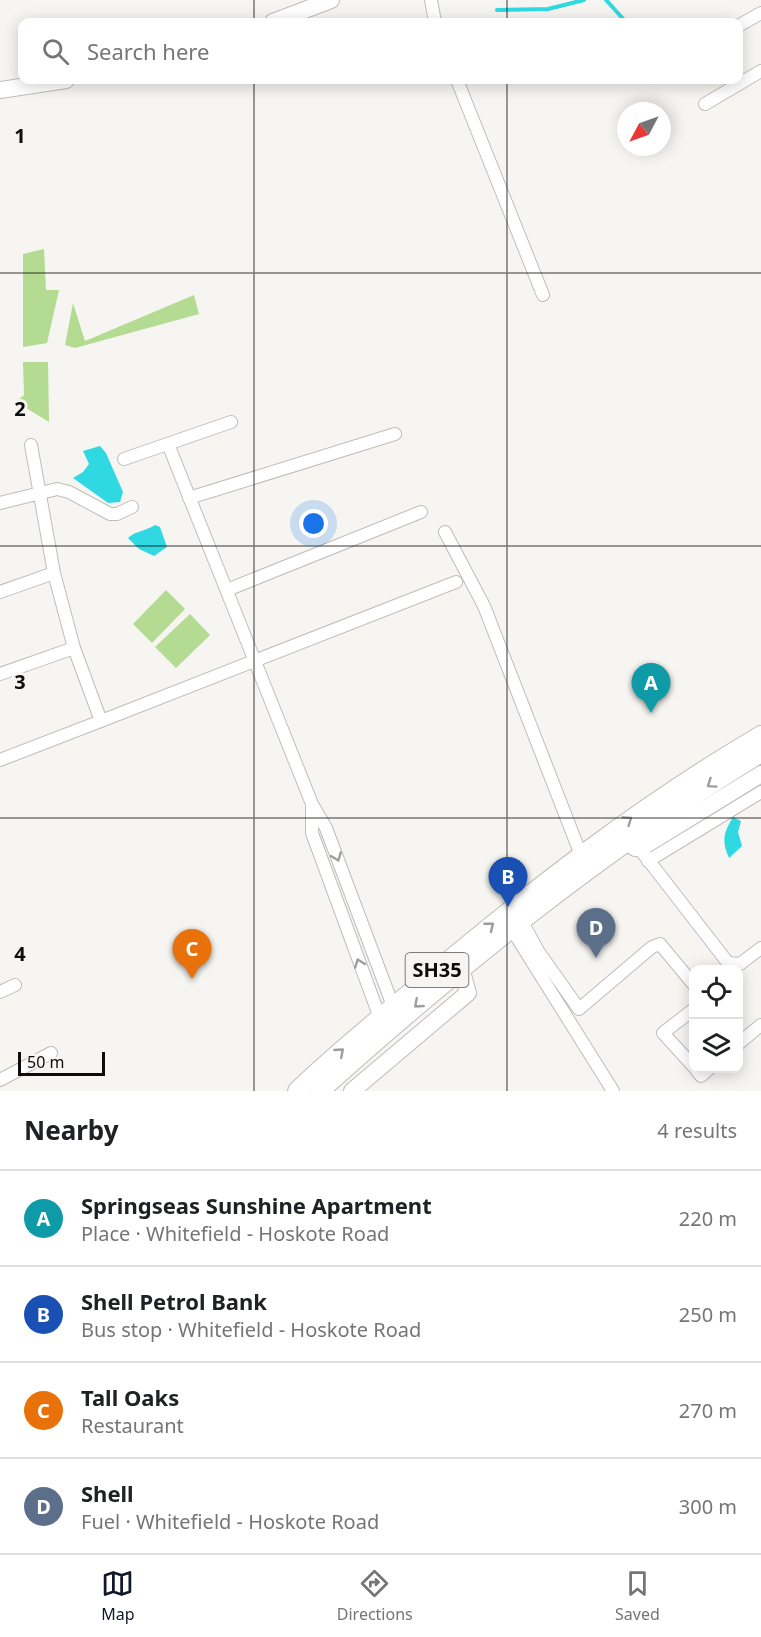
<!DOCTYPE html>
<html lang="en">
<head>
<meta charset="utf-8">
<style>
  body { margin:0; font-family:"Noto Sans",sans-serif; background:#f6f6f6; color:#202124 }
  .controls { position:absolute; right:18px; bottom:18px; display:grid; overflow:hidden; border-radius:12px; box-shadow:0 3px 15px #0003 }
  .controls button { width:54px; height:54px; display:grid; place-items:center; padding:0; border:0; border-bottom:2px solid #e0e0e0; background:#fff; color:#202124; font:30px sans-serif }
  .compass { position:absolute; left:617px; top:102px; width:54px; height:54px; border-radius:50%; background:#fff; box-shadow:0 3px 15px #0003; rotate:229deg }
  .scale { position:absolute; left:18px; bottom:15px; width:87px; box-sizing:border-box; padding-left:6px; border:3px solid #0d0d0b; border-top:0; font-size:16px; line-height:21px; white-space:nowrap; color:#0d0d0b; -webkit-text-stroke:4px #f6f5f1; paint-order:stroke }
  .you { position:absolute; left:314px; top:524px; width:21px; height:21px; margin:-15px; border:4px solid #fff; border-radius:50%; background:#1a73e8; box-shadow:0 0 0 9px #1a73e833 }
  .badge { display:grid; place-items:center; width:39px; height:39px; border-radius:50%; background:#111827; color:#fff; font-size:20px; font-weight:700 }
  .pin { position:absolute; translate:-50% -50px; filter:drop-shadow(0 2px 3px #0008) }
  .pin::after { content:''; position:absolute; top:32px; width:21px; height:18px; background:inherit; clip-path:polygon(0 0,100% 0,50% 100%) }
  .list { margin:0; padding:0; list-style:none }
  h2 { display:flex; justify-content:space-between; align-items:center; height:78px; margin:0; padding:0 24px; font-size:26px }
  h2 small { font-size:20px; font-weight:400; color:#757577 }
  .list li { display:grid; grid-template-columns:39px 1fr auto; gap:18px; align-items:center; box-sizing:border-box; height:96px; padding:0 24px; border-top:2px solid #e0e0e0 }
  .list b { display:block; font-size:22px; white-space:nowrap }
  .list p { margin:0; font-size:20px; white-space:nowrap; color:#757577 }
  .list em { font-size:20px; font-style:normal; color:#757577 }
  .icon { flex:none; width:33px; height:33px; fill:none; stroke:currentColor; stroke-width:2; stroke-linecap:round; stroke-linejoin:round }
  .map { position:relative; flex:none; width:761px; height:1091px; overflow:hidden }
  .search { position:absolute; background:#fff; box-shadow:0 3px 15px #0003; left:18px; right:18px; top:18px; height:66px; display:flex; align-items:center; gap:15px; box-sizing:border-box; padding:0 21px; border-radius:12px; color:#757577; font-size:22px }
  .sheet { height:462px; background:#fff }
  nav { display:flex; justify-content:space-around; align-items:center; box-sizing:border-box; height:84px; border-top:2px solid #e0e0e0; background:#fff; font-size:16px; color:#757577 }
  nav a { display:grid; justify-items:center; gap:3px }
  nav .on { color:#111827 }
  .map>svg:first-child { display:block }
  .green { fill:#b4db92 }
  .water { fill:#30d9e2 }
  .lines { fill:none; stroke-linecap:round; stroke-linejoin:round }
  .stream { stroke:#30d9e2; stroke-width:4 }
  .street-casing { stroke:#bfbdba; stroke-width:14 }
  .secondary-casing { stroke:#bfbdba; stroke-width:18 }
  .primary-casing { stroke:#bfbdba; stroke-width:20 }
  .street { stroke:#fff; stroke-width:12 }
  .secondary { stroke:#fff; stroke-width:16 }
  .primary { stroke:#fff; stroke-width:18 }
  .oneway { stroke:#9e9e9d }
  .grid { fill:none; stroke:#0d0d0b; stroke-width:1.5; stroke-opacity:0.55 }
  .labels { text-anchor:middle; stroke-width:6; stroke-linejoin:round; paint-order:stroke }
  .shield { fill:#f6f5f1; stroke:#535350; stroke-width:1.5 }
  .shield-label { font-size:20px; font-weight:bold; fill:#0d0d0b }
  .grid-label { font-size:20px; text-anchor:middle; font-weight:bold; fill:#0d0d0b; stroke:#f6f5f1; stroke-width:6; stroke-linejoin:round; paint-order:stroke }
</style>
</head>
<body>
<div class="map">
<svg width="761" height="1091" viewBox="0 0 761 1091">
  <rect width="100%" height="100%" fill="#f6f5f1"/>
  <path class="green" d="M 44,249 L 46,290 L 59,290 L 47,343 L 23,347 L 23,254 Z
    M 194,295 L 199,314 L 75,348 L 65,345 L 73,303 L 85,341 Z
    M 23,362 L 48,362 L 49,422 L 16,402 L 24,395 Z
    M 166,590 L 185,609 L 152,643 L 133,624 Z
    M 190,614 L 210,635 L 176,668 L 155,647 Z"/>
  <path class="water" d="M 100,446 L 106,453 L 123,492 L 120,502 L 108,503 L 73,478 L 83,472 L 89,464 L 83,451 Z
    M 155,525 L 160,527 L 167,547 L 154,556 L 139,549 L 128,538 C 135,531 146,531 155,525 Z
    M 733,817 L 741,821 L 738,832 L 742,846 L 729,858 C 721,841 724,832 733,817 Z"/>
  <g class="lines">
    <path class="stream" d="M 606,0 L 626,22
      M 497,10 L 548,9 L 584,0"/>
    <g class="street-casing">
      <path id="street" d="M 431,0 L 435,22
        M 738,26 L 761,13
        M 457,80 L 543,295
        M 705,104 L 761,71
        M 168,444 L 312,804 L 326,828 L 393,1006
        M 124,459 L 231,422
        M 189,498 L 395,434
        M 0,503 L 57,489 L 69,492 L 110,514 L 117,514 L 132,507
        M 445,532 L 484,606 L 581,855
        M 227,590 L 421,512
        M 0,592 L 54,573
        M 0,674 L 74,648
        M 101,721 L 456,582
        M 0,760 L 101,721 L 74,648 L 54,573 L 31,445
        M 312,805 L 312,833 L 380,1018
        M 639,848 L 728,963 L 740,964 L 761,948
        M 648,861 L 761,792
        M 521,920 L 538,951 L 579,1009 L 652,947 L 660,944 L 694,985
        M 511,928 L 613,1091
        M 0,992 L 15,985
        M 694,1009 L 663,1033 L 694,1067
        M 738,1044 L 761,1025
        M 695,1068 L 701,1076 L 710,1068
        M 0,1080 L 51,1053"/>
    </g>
    <g class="secondary-casing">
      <path id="secondary" d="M 273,22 L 331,0
        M 0,90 L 66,80
        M 627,841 L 635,848 L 641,848 L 761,774
        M 352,1091 L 468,993 L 461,968"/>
    </g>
    <g class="primary-casing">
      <path id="primary" d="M 297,1091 C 337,1052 381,1017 424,981 C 531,891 640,806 761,735
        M 320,1091 C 459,966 602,851 761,753"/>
    </g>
    <use href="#street" class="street"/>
    <use href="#secondary" class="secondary"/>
    <use href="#primary" class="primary"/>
  </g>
  <defs><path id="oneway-chevron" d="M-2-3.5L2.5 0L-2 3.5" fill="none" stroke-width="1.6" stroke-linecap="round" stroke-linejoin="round" transform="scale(1.5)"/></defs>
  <g class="oneway">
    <use href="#oneway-chevron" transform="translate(711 784) rotate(146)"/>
    <use href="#oneway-chevron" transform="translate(628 820) rotate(-35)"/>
    <use href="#oneway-chevron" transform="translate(337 857) rotate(69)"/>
    <use href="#oneway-chevron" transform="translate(490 926) rotate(-39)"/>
    <use href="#oneway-chevron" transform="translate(359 963) rotate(-110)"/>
    <use href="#oneway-chevron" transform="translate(418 1004) rotate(139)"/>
    <use href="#oneway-chevron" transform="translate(340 1052) rotate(-41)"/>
  </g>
  <path class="grid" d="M 254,0 L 254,22M 507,0 L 507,22M 254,80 L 254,1091M 507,80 L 507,1091M 0,273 L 761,273M 0,546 L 761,546M 0,818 L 761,818"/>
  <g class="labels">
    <rect class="shield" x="405.5" y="953" width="63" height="34" rx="4.5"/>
    <g class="shield-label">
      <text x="437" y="977">SH35</text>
    </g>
  </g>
  <g class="grid-label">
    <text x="20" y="143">1</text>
    <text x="20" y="416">2</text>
    <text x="20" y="689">3</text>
    <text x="20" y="961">4</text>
  </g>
</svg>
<div class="controls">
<button><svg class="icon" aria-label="locate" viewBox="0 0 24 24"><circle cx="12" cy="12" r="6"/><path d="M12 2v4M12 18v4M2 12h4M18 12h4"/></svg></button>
<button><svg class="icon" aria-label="layers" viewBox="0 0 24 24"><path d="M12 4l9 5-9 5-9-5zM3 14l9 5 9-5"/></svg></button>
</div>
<svg class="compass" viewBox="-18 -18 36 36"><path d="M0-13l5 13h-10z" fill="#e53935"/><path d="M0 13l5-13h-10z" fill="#757577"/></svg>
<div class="scale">50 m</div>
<div class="you"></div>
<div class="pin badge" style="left:651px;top:713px;background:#0f9aa8">A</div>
<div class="pin badge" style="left:508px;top:907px;background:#1a4fb4">B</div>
<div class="pin badge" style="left:192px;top:979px;background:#e8710a">C</div>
<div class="pin badge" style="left:596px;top:958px;background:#5c6f8a">D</div>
<div class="search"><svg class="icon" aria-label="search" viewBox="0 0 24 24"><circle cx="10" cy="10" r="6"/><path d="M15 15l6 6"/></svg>Search here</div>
</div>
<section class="sheet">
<h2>Nearby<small>4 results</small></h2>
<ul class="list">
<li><span class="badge" style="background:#0f9aa8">A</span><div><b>Springseas Sunshine Apartment</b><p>Place · Whitefield - Hoskote Road</p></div><em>220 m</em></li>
<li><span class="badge" style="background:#1a4fb4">B</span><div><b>Shell Petrol Bank</b><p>Bus stop · Whitefield - Hoskote Road</p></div><em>250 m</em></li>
<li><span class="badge" style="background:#e8710a">C</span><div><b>Tall Oaks</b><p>Restaurant</p></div><em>270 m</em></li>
<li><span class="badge" style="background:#5c6f8a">D</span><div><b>Shell</b><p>Fuel · Whitefield - Hoskote Road</p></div><em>300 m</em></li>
</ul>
</section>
<nav>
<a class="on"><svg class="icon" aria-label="map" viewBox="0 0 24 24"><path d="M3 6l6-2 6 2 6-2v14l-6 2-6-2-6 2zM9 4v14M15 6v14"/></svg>Map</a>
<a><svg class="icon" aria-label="directions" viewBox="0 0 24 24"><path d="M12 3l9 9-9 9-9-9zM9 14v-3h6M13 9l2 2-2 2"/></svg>Directions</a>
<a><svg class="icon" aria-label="saved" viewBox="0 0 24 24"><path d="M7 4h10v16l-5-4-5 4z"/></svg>Saved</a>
</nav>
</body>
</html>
